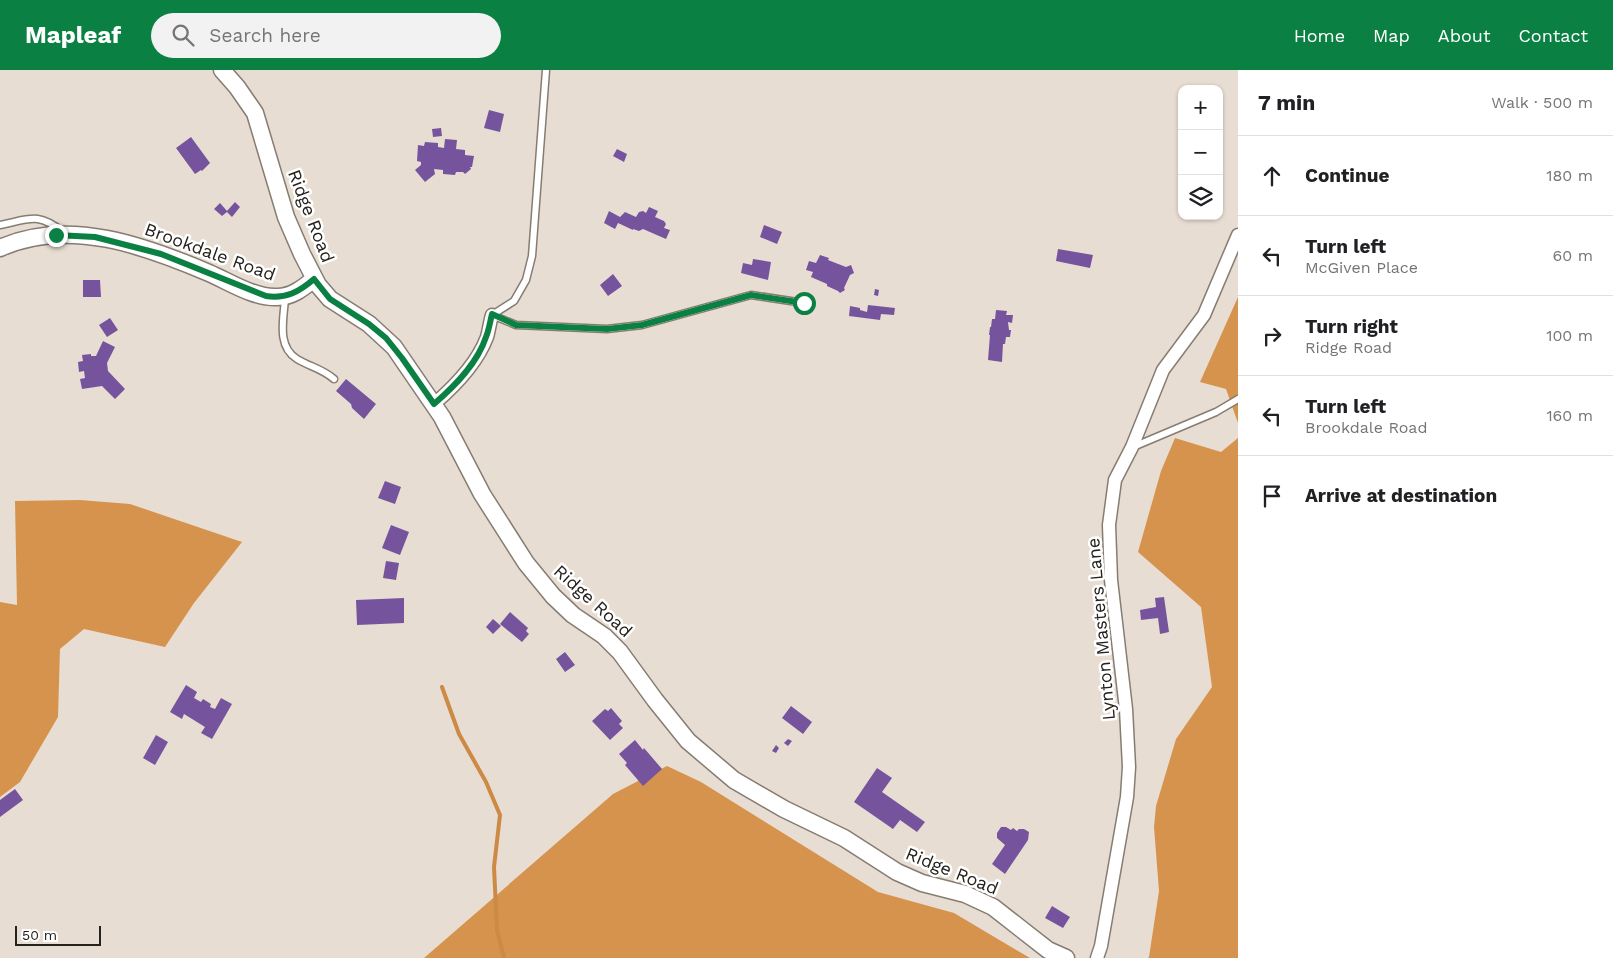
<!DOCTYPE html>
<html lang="en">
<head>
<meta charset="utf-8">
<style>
  body { margin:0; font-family:"Work Sans",sans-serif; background:#f2f2f2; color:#202124 }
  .controls { position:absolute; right:15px; top:15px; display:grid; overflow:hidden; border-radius:10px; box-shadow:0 1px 4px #0004 }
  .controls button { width:45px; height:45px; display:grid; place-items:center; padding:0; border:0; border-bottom:1px solid #e0e0e0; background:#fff; color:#202124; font:25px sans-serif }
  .scale { position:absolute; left:15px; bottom:12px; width:86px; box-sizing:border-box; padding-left:5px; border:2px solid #25211d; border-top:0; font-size:14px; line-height:18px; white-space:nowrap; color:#25211d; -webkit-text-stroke:4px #fff; paint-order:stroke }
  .stop { position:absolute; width:15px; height:15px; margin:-11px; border:4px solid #0b8043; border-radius:50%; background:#fff }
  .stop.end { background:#0b8043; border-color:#fff; box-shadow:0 1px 5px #0008 }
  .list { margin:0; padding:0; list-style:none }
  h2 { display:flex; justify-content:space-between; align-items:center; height:65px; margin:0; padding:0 20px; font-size:21px }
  h2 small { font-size:16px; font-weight:400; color:#757577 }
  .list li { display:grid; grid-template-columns:32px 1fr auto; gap:15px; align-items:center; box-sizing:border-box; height:80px; padding:0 20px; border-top:1px solid #e0e0e0 }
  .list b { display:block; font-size:19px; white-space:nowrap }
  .list p { margin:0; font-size:16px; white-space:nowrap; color:#757577 }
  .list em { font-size:16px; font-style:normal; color:#757577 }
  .icon { flex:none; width:28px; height:28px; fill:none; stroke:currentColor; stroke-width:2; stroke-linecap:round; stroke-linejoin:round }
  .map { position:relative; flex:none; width:1238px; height:888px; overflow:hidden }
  header { display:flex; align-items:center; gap:30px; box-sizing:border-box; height:70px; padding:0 25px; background:#0b8043; color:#fff }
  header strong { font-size:24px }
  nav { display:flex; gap:28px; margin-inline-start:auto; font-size:18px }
  .search { width:350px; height:45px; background:#f2f2f2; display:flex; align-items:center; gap:12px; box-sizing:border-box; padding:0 18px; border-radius:28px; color:#757577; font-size:19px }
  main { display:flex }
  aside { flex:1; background:#fff }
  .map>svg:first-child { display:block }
  .forest { fill:#d6934e }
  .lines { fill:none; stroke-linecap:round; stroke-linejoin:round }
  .stream { stroke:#cc8a45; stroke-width:4 }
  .building { fill:#76549d }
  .service-casing { stroke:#867c72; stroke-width:9 }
  .minor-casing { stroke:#867c72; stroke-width:15 }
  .tertiary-casing { stroke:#867c72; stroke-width:19 }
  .service { stroke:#fff; stroke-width:6 }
  .minor { stroke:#fff; stroke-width:12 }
  .tertiary { stroke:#fff; stroke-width:16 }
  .route { stroke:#0b8043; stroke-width:6 }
  .labels { text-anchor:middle; stroke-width:5; stroke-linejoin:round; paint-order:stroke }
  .street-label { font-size:18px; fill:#25211d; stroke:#fff }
</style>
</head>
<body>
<header>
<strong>Mapleaf</strong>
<div class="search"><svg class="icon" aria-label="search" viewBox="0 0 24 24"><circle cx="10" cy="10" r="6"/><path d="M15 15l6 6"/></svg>Search here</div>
<nav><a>Home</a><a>Map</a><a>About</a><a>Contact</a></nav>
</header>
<main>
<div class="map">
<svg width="1238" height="888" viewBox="0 0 1238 888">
  <rect width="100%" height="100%" fill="#e8ddd2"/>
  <path class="forest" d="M 1238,227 L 1238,353 L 1226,319 L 1200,312 Z
    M 1175,368 L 1221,382 L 1238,368 L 1238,888 L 1148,888 L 1149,887 L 1159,821 L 1154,757 L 1156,736 L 1176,669 L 1212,617 L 1201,537 L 1138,482 L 1161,401 Z
    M 80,430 L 130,434 L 242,472 L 194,533 L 165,577 L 84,559 L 60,579 L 58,647 L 20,712 L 0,727 L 0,532 L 17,535 L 15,431 Z
    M 667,696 L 701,712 L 878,822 L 954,843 L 1030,888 L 424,888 L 613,724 Z"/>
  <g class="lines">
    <path class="stream" d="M 442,617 L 459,664 L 486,712 L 500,745 L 494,797 L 497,860 L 504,888"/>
  </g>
  <path class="building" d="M 489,40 L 504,44 L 500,62 L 484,58 Z
    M 441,58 L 442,66 L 433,67 L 432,59 Z
    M 191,67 L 210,93 L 202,101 L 201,100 L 195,104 L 176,78 Z
    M 445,69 L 457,70 L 456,79 L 465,80 L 465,85 L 474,86 L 472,97 L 470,97 L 471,99 L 465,104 L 463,102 L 456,102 L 455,105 L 443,104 L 443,100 L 434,99 L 435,104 L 425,112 L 415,100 L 421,95 L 421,92 L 417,91 L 418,75 L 424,76 L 425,72 L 438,73 L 438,77 L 444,78 Z
    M 617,79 L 627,84 L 624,92 L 613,86 Z
    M 235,132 L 240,137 L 232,147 L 227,142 L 222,146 L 214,139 L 220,133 L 227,141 Z
    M 649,137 L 658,141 L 655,147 L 664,151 L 666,154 L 664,158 L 670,160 L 666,169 L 643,159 L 639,161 L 633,159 L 633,160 L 618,153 L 615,159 L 604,153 L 609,141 L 620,147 L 625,142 L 636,147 L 639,142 L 643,141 L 646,143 Z
    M 764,155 L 782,162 L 777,174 L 760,167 Z
    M 1058,179 L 1093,185 L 1090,198 L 1056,191 Z
    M 820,185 L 829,188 L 828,190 L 846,197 L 851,195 L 854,203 L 850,205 L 844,218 L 845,220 L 840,223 L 838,221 L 827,216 L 827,214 L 811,207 L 813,202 L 806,200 L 809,191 L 816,193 Z
    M 753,189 L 771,192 L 768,210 L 741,203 L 743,193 L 752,195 Z
    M 613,204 L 622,216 L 608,226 L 600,215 Z
    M 83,210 L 100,210 L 101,227 L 83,227 Z
    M 875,219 L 879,220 L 878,226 L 874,225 Z
    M 868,235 L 895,238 L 894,245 L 881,244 L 880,250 L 849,246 L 850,236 L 860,238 L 860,240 L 867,242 Z
    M 996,240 L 1007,241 L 1006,245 L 1013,245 L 1012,253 L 1008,252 L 1009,260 L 1011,260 L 1010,267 L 1006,267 L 1005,274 L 1003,274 L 1002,292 L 988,290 L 990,265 L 989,265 L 990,257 L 991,257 L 992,249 L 995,249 Z
    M 110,248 L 118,260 L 107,267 L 99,255 Z
    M 103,271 L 115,277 L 107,293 L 108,301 L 125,319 L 115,329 L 102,316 L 82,319 L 80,309 L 85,308 L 84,301 L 79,302 L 78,292 L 83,291 L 82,285 L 91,284 L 91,286 L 96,286 Z
    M 346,309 L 376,334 L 364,349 L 352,338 L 351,334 L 336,321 Z
    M 385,411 L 401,417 L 395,434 L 378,428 Z
    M 391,455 L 409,462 L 400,485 L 382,478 Z
    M 386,491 L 399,493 L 396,510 L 383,508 Z
    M 1164,527 L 1169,562 L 1160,564 L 1158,548 L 1141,550 L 1140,540 L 1156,537 L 1155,528 Z
    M 404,528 L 404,553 L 357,555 L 356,530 Z
    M 510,542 L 528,558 L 526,561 L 529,564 L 522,572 L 500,554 Z
    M 493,549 L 501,556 L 493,564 L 486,557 Z
    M 565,582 L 575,595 L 565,602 L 556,589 Z
    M 186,615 L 197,622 L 194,628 L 201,632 L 203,629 L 211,634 L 210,637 L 215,639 L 221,628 L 232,634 L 212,669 L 201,663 L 205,657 L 184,644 L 182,649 L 170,642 Z
    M 791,636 L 812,652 L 803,664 L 782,648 Z
    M 611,638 L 622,651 L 619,654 L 623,658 L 610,670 L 592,651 L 605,639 L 608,641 Z
    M 156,665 L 168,672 L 155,695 L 143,688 Z
    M 788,669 L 792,671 L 788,676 L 784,673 Z
    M 635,670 L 643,680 L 644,678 L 662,699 L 643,716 L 625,695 L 627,693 L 619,684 Z
    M 776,675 L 779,678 L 776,683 L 772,681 Z
    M 877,698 L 892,708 L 882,722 L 925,752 L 917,762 L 900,750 L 893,759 L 854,732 Z
    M 15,719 L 23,730 L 0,747 L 0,730 Z
    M 1001,757 L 1006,757 L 1011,760 L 1013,758 L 1017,761 L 1019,759 L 1024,759 L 1029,762 L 1028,770 L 1005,804 L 992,794 L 1005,775 L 997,768 L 997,763 Z
    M 1052,836 L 1070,847 L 1063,858 L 1045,848 Z"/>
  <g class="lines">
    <g class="service-casing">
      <path id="service" d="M 0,155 C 30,149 38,142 63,162
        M 285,228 C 284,248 276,276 297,289 C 310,297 321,298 334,309
        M 492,245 L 516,255 L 607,259 L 642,255 L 751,225 L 804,233
        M 492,245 L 514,231 L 526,210 L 532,186 L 546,0
        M 1133,377 L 1216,342 L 1238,329"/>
    </g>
    <g class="minor-casing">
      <path id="minor" d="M 434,334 C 455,316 477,294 487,267 C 489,260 490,252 492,245
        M 1097,888 L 1101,876 L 1127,727 L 1129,697 L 1126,639 L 1111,510 L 1109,455 L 1115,410 L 1132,377 L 1163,300 L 1204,245 L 1238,165"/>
    </g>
    <g class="tertiary-casing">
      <path id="tertiary" d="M 222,0 L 237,17 L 255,43 L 286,147 L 302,184 L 318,215 L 330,229 L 369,254 L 394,277 L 442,347 L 482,424 L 526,493 L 553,526 L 573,545 L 604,566 L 620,582 L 655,630 L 688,671 L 734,710 L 784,739 L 844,768 L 897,802 L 922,813 L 965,824 L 993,837 L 1048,880 L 1066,888
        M 0,178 C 68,147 146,176 209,203 C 230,212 254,228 277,227 C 292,227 303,218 314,209"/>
    </g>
    <use href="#service" class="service"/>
    <use href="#minor" class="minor"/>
    <use href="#tertiary" class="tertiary"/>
  </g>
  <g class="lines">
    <path class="route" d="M 56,165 L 95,167 L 161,184 L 266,226 C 286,229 299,222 314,209 L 330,229 L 369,254 L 386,268 L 402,288 L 434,334 C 455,316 477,294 486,267 C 489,260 490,252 492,244 L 516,255 L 607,259 L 642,255 L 751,225 L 804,233"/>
  </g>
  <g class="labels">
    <g class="street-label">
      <text transform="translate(311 146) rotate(69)" y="6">Ridge Road</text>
      <text transform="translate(210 182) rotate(20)" y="6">Brookdale Road</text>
      <text transform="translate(593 531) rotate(42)" y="6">Ridge Road</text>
      <text transform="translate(1101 559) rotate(-95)" y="6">Lynton Masters Lane</text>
      <text transform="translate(952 801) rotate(22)" y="6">Ridge Road</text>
    </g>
  </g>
</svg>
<div class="controls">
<button>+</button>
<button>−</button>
<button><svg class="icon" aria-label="layers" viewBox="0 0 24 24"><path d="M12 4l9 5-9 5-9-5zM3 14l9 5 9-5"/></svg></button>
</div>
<div class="scale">50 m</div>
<div class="stop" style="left:804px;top:233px"></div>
<div class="stop end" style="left:56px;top:165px"></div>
</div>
<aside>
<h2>7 min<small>Walk · 500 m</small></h2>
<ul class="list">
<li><svg class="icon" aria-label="ahead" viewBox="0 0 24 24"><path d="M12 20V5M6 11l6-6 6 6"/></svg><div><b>Continue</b></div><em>180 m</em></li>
<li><svg class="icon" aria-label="left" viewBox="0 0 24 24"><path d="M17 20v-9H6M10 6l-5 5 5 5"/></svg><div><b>Turn left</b><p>McGiven Place</p></div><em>60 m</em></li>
<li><svg class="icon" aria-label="right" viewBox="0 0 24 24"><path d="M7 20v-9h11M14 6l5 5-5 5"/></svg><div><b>Turn right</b><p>Ridge Road</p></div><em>100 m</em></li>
<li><svg class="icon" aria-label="left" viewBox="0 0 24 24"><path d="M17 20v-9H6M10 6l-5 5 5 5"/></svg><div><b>Turn left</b><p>Brookdale Road</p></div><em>160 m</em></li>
<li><svg class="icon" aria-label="arrive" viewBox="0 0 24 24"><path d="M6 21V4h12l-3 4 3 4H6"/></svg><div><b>Arrive at destination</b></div></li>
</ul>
</aside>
</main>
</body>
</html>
